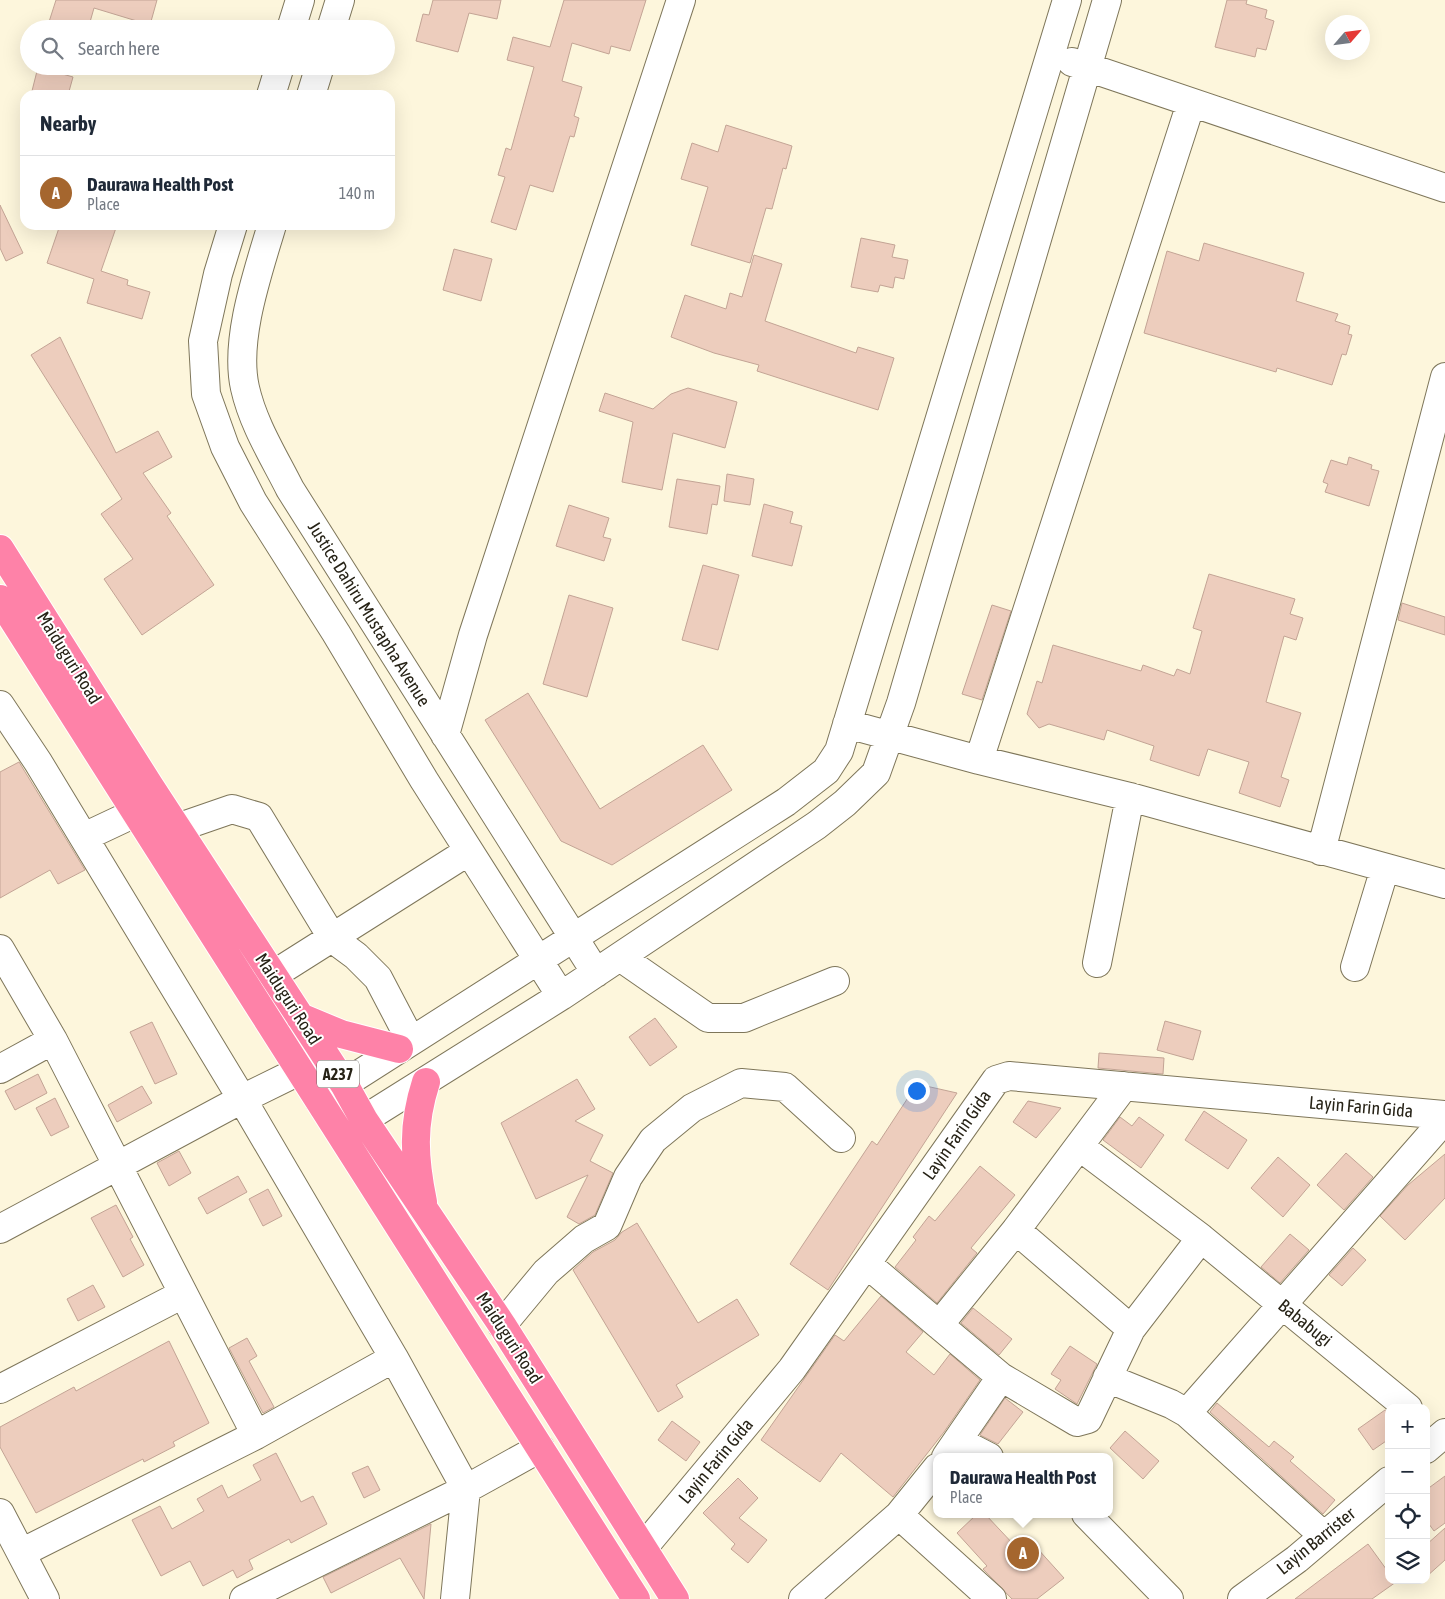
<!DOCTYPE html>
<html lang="en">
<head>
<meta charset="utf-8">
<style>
  body { margin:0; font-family:"Asap Condensed",sans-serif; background:#f2f2f3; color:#1f2937 }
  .controls { position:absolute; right:15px; bottom:15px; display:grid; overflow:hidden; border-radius:10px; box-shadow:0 5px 20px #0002 }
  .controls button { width:45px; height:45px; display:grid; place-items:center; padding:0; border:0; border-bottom:1px solid #e0e1e3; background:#fff; color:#1f2937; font:25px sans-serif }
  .compass { position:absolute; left:1325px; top:15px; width:45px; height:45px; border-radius:50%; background:#fff; box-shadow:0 5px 20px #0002; rotate:62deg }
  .you { position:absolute; left:916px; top:1090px; width:18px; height:18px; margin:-12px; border:4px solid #fff; border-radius:50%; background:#1a73e8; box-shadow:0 0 0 8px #1a73e833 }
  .badge { display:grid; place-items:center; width:32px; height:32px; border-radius:50%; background:#a5662e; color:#fff; font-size:16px; font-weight:700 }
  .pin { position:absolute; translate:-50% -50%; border:2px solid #fff; box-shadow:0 1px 5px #0006 }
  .popup { position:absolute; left:933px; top:1453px; width:180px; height:65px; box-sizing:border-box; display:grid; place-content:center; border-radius:10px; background:#fff; filter:drop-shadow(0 1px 4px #0005); font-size:16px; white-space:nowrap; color:#747a83 }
  .popup b { font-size:19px; color:#1f2937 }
  .popup::after { content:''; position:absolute; left:50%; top:100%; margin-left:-10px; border:10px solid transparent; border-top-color:#fff }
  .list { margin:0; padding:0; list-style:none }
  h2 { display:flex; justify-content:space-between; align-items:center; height:65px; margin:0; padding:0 20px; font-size:21px }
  h2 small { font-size:16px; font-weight:400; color:#747a83 }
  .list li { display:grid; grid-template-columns:32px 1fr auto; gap:15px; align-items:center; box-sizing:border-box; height:75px; padding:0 20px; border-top:1px solid #e0e1e3 }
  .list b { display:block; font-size:19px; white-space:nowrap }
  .list p { margin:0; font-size:16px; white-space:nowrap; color:#747a83 }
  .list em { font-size:16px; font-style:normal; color:#747a83 }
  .icon { flex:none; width:28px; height:28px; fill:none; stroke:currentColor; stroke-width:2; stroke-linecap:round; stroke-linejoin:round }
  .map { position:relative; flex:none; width:1445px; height:1599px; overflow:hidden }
  .search { position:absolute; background:#fff; box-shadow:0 5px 20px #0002; left:20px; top:20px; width:375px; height:55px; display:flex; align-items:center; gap:12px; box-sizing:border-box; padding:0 18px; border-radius:28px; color:#747a83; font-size:19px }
  .panel { position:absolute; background:#fff; box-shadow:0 5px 20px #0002; left:20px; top:90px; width:375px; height:140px; border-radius:15px }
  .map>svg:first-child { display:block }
  .building { fill:#edcdbd; stroke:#c3a495 }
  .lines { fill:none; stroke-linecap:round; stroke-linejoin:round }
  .minor-casing { stroke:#7e765a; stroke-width:30 }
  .highway-casing { stroke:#fff; stroke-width:30 }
  .minor { stroke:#fff; stroke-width:28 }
  .highway { stroke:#fe82a8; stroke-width:28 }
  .labels { text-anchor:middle; stroke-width:4; stroke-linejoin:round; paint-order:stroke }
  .shield { fill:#fff; stroke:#68655d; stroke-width:1 }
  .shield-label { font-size:16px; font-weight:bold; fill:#272317 }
  .street-label { font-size:18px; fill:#272317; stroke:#fff }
</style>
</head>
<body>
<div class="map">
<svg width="1445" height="1599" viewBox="0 0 1445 1599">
  <rect width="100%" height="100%" fill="#fdf6dc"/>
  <path class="building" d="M 56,0 L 157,0 L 150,25 L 94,8 L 88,29 L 62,29 L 48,25 Z
    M 433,0 L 501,0 L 497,19 L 469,13 L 458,52 L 416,41 L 423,14 L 429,15 Z
    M 564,0 L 646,0 L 630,51 L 611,46 L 609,54 L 572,43 L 562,81 L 582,87 L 574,116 L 579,118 L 574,137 L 570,136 L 553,192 L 530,185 L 516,230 L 491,222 L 505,177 L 498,175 L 506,148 L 511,150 L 534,67 L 507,60 L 513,37 L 550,47 Z
    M 1227,0 L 1247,0 L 1246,4 L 1267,10 L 1265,18 L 1274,21 L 1266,50 L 1257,48 L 1255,57 L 1215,47 Z
    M 38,67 L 73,77 L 68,95 L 31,95 Z
    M 726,125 L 792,146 L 786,169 L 783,168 L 772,209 L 766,208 L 750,263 L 691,245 L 708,187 L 681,179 L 692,143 L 718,152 Z
    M 0,205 L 23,253 L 6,261 L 0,248 Z
    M 60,225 L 117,225 L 101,271 L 128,280 L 127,285 L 150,292 L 142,319 L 87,303 L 94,279 L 47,263 Z
    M 861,238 L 895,245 L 892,257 L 908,260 L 904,279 L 895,277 L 893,288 L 880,285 L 878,292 L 851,287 Z
    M 1204,243 L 1304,273 L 1296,301 L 1338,314 L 1335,321 L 1350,326 L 1348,334 L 1352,335 L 1346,355 L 1342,354 L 1332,385 L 1277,368 L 1276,372 L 1144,333 L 1167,251 L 1199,261 Z
    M 454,249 L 492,259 L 481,301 L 443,290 Z
    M 754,255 L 782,264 L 765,321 L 856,353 L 858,347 L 894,358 L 878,410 L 757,371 L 759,365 L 714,353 L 671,337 L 685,295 L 726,309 L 730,293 L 742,297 Z
    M 60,337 L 116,453 L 158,431 L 172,457 L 143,473 L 171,513 L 167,516 L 214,585 L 142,635 L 104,579 L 133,559 L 101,514 L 122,499 L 31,355 Z
    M 688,388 L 737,402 L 725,448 L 673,433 L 662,490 L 622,482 L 633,422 L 599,411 L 605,393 L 653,409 L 671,394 Z
    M 1349,457 L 1372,465 L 1371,469 L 1379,471 L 1369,506 L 1325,492 L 1328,484 L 1323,482 L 1331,460 L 1347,465 Z
    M 727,474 L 754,479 L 750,505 L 724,501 Z
    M 677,479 L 720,486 L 717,505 L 712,504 L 707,534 L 669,527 Z
    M 764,504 L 793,512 L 790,523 L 802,526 L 792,566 L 752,556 Z
    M 569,505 L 609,518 L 603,537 L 611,539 L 604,561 L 556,546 Z
    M 703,565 L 739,575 L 718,650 L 682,640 Z
    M 1209,574 L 1295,599 L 1290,614 L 1303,618 L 1296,640 L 1284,636 L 1266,702 L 1301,713 L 1281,777 L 1289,780 L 1280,807 L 1239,793 L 1249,762 L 1208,749 L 1199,776 L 1150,760 L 1154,746 L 1107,730 L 1104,740 L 1049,724 L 1039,728 L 1027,714 L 1037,681 L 1042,683 L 1053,645 L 1141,671 L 1143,665 L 1174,676 L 1177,669 L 1190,674 L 1202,631 L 1193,628 Z
    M 569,595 L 613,608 L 587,697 L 543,684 Z
    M 1402,603 L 1445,617 L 1445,635 L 1398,620 Z
    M 992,605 L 1011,611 L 982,700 L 962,694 Z
    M 528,693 L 600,809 L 703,745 L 732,790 L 612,865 L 561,841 L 485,720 Z
    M 19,762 L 85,870 L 58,884 L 50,870 L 0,898 L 0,772 Z
    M 655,1018 L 677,1047 L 650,1066 L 629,1037 Z
    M 1165,1021 L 1201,1031 L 1193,1060 L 1157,1050 Z
    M 152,1022 L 177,1074 L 155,1084 L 130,1032 Z
    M 1099,1053 L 1164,1058 L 1163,1074 L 1098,1068 Z
    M 38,1074 L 47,1093 L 15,1110 L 5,1091 Z
    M 577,1079 L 595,1109 L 575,1121 L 603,1135 L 590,1161 L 613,1173 L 595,1215 L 579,1224 L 567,1217 L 588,1175 L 536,1199 L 501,1123 Z
    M 917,1084 L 957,1093 L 828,1290 L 790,1264 L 872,1141 L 877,1145 Z
    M 142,1086 L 152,1103 L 117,1122 L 108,1105 Z
    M 55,1098 L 69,1127 L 51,1136 L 36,1108 Z
    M 1028,1101 L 1061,1108 L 1036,1138 L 1013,1122 Z
    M 1204,1111 L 1247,1140 L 1228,1169 L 1185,1140 Z
    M 1120,1117 L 1132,1126 L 1139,1117 L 1164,1135 L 1141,1168 L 1103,1140 Z
    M 179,1151 L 191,1173 L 169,1186 L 157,1163 Z
    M 1346,1153 L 1373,1177 L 1344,1210 L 1317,1185 Z
    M 1445,1154 L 1445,1198 L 1405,1240 L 1380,1216 L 1408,1185 Z
    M 1278,1157 L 1310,1185 L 1283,1217 L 1251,1188 Z
    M 980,1166 L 1015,1195 L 971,1248 L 977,1253 L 937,1303 L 895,1267 L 916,1240 L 913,1237 L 929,1216 L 935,1221 Z
    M 238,1176 L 247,1192 L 207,1214 L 198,1198 Z
    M 268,1189 L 282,1216 L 263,1226 L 249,1199 Z
    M 116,1205 L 133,1237 L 130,1239 L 144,1265 L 123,1277 L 91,1218 Z
    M 637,1223 L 698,1323 L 737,1299 L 759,1335 L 676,1385 L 683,1397 L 658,1412 L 573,1270 L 593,1252 L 615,1240 L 622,1232 Z
    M 1290,1234 L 1309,1250 L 1280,1283 L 1261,1267 Z
    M 1353,1248 L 1366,1260 L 1342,1286 L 1329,1275 Z
    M 93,1285 L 105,1307 L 78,1321 L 67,1299 Z
    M 881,1296 L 923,1332 L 906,1352 L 934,1375 L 950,1354 L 980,1380 L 944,1432 L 893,1497 L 841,1453 L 820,1482 L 761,1440 L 835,1335 L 844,1341 Z
    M 973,1308 L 1012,1339 L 999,1355 L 961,1323 Z
    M 247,1338 L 257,1356 L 249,1361 L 274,1407 L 263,1413 L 229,1348 Z
    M 169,1341 L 209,1423 L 173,1442 L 175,1446 L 144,1462 L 143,1459 L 36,1513 L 0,1447 L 0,1427 L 74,1387 L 76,1391 Z
    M 1070,1346 L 1097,1364 L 1077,1404 L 1055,1389 L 1061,1380 L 1051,1374 Z
    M 1005,1398 L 1023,1412 L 998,1444 L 980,1435 Z
    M 1217,1403 L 1269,1447 L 1274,1441 L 1294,1457 L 1290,1461 L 1335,1500 L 1323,1514 L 1210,1412 Z
    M 1385,1410 L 1389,1412 L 1389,1439 L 1373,1450 L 1358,1429 Z
    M 672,1421 L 700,1442 L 686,1461 L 658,1440 Z
    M 1125,1431 L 1159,1461 L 1143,1479 L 1110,1448 Z
    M 276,1453 L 301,1502 L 313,1496 L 327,1524 L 291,1543 L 289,1539 L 249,1560 L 253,1569 L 237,1578 L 233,1570 L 203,1586 L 190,1561 L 161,1576 L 132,1520 L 160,1506 L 172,1529 L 204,1511 L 197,1499 L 222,1485 L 228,1498 L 261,1480 L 253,1465 Z
    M 368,1466 L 380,1490 L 364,1498 L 352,1473 Z
    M 1445,1476 L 1445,1523 L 1434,1531 L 1426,1520 L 1426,1490 Z
    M 738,1478 L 758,1498 L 739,1518 L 767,1540 L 748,1563 L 731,1549 L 735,1544 L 703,1513 Z
    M 977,1514 L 985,1514 L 1015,1546 L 1027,1537 L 1064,1578 L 1037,1599 L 1012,1599 L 983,1569 L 987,1566 L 957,1533 Z
    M 431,1524 L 424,1599 L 400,1558 L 331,1593 L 323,1577 Z
    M 1445,1528 L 1445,1560 L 1426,1577 L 1426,1545 Z
    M 1368,1544 L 1389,1573 L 1389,1580 L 1396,1582 L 1372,1599 L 1295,1599 Z"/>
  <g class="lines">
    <g class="minor-casing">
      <path id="minor" d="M 291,29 L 300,0
        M 331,29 L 340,0
        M 1072,62 L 1445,188
        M 271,95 L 280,66
        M 311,95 L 320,66
        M 233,225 L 218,274 L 203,341 L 206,394 L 225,447 L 253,502 L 336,633 L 424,780 L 561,996
        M 272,225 C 258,272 234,340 245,388 C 253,424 274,457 290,489 L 596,973
        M 0,705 L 38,762 L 242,1099 L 394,1358 L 466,1489 L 455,1599
        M 847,724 L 979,760 L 1130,797 L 1445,884
        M 445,735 L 473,635 L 681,0
        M 979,760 L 1191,103
        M 177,828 L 232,809 L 259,817 L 333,939 L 356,956 L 378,978 L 411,1041
        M 84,837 L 135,813
        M 1321,851 L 1445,377
        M 0,949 L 53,1040 L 256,1435
        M 620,957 L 708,1018 L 744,1018 L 835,981
        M 1097,963 L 1130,797
        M 1355,967 L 1385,868
        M 273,975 L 469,851
        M 0,1069 L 53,1040
        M 1124,1086 L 1016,1230 L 939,1325 L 1001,1377 L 1077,1422 L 1088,1419 L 1131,1329 L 1201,1238
        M 319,1100 L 786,802 L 826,771 L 839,751 L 1067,0
        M 344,1132 L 561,996 L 817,825 L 845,803 L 876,773 L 901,703 L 1107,0
        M 1079,1146 L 1201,1238 L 1408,1408
        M 0,1229 L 242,1099 L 301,1070
        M 1016,1230 L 1131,1329
        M 868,1265 L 939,1325
        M 502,1325 L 546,1272 L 584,1239 L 607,1226 L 628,1177 L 653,1140 L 692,1108 L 741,1083 L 785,1087 L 841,1138
        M 1107,1378 L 1171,1404 L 1187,1413 L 1324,1536
        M 0,1389 L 183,1294
        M 1187,1413 L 1445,1119
        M 958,1441 L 989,1457
        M 1426,1449 L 1445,1433
        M 946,1457 L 1001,1377
        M 0,1513 L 45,1599
        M 1086,1514 L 1169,1599
        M 899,1515 L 992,1599
        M 643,1548 L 792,1369 L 996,1080 L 1009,1076 L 1445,1115
        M 21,1553 L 256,1435 L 394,1358
        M 244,1599 L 466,1489 L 540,1448
        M 803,1599 L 899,1515 L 937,1468
        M 1242,1599 L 1297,1559 L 1389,1481"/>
    </g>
    <g class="highway-casing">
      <path id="highway" d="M 0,549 L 149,785 L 344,1084 L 364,1120 L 502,1325 L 675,1599
        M 0,599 L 636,1599
        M 300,1017 L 341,1034 L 399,1049
        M 423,1202 C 414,1158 412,1125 426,1082"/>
    </g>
    <use href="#minor" class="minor"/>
    <use href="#highway" class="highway"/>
  </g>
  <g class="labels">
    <rect class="shield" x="317" y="1060.5" width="42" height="27" rx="4"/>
    <g class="shield-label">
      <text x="338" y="1080">A237</text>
    </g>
    <g class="street-label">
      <text transform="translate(369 614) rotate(58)" y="6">Justice Dahiru Mustapha Avenue</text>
      <text transform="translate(69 658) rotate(58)" y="6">Maiduguri Road</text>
      <text transform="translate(288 999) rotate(57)" y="6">Maiduguri Road</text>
      <text transform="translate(1361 1107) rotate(5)" y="6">Layin Farin Gida</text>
      <text transform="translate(957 1135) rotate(-55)" y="6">Layin Farin Gida</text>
      <text transform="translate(1305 1323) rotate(39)" y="6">Bababugi</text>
      <text transform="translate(509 1338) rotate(57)" y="6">Maiduguri Road</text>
      <text transform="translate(716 1461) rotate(-50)" y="6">Layin Farin Gida</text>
      <text transform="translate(1316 1541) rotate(-39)" y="6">Layin Barrister</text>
    </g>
  </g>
</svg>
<div class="controls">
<button>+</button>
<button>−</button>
<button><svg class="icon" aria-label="locate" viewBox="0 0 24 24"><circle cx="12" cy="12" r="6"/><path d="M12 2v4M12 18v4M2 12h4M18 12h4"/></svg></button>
<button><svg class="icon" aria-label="layers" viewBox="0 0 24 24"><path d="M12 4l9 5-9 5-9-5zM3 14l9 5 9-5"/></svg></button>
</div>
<svg class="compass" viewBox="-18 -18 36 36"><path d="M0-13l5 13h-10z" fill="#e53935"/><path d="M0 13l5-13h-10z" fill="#747a83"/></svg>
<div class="you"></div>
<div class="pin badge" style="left:1023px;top:1553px">A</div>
<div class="popup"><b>Daurawa Health Post</b>Place</div>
<div class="search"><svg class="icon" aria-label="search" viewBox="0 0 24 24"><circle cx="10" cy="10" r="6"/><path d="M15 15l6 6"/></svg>Search here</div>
<section class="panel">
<h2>Nearby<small></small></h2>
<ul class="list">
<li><span class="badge">A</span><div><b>Daurawa Health Post</b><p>Place</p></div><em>140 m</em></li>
</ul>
</section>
</div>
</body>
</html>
